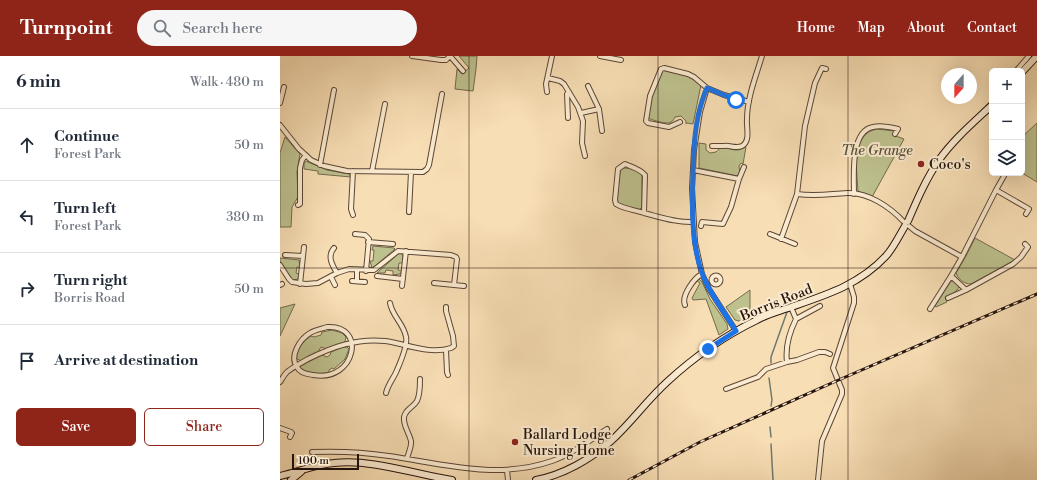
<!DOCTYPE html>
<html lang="en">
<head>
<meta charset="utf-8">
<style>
  body { margin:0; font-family:"Libre Bodoni",serif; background:#f6f6f7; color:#1f2937 }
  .controls { position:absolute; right:12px; top:12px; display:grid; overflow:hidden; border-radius:6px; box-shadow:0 4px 16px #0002 }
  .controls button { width:36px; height:36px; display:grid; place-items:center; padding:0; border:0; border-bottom:1px solid #e0e1e3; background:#fff; color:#1f2937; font:20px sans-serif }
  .compass { position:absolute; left:661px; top:12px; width:36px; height:36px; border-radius:50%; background:#fff; box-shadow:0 4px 16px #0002; rotate:201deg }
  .scale { position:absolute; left:12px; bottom:10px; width:67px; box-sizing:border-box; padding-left:4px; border:2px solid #27140c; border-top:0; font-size:11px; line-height:14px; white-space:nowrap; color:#27140c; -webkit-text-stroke:3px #faeacf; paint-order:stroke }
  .stop { position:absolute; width:12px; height:12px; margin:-9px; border:3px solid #1a73e8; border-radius:50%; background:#fff }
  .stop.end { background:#1a73e8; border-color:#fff; box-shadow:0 1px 4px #0008 }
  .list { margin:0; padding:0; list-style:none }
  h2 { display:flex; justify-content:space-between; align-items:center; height:52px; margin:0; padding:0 16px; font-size:17px }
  h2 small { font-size:13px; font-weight:400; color:#747a83 }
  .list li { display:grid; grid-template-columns:26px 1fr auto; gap:12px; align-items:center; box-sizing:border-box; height:72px; padding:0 16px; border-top:1px solid #e0e1e3 }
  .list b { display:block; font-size:15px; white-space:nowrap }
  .list p { margin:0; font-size:13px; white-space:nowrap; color:#747a83 }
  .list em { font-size:13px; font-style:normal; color:#747a83 }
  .actions { display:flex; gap:8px; padding:12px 16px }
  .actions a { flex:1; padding:9px 0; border:1px solid #8f2418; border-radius:6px; text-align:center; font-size:14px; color:#8f2418 }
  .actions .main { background:#8f2418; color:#fff }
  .icon { flex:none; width:22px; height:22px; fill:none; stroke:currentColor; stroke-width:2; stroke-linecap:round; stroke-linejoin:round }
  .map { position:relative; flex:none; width:757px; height:424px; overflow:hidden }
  header { display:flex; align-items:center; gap:24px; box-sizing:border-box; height:56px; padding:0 20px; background:#8f2418; color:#fff }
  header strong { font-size:19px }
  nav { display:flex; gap:22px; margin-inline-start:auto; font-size:14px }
  .search { width:280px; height:36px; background:#f6f6f7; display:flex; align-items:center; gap:10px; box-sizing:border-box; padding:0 14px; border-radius:22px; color:#747a83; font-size:15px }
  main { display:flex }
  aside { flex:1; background:#fff }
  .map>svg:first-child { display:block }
  .green { fill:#bdc18e; stroke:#726a4d }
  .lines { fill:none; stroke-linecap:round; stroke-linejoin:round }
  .stream { stroke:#6e796e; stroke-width:1.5 }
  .street-casing { stroke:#5b4636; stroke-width:6 }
  .secondary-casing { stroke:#27140c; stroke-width:8 }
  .street { stroke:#faeacf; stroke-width:4 }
  .secondary { stroke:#faeacf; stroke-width:6 }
  .rail-casing { stroke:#27140c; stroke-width:3 }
  .rail { stroke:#faeacf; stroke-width:1.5; stroke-dasharray:4.5; stroke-linecap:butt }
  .route { stroke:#1a73e8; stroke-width:5 }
  .grid { fill:none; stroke:#27140c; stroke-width:1; stroke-opacity:0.55 }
  .poi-dot { fill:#8f2418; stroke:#faeacf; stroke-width:1.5 }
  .labels { text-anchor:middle; stroke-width:4; stroke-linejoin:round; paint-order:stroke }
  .park-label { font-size:14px; font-style:italic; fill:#5c513a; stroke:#faeacf }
  .poi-label { font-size:14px; fill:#27140c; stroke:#faeacf; text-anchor:start }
  .street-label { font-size:14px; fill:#27140c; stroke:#faeacf }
</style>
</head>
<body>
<header>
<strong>Turnpoint</strong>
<div class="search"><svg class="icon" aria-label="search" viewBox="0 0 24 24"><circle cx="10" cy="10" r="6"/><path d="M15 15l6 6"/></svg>Search here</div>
<nav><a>Home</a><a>Map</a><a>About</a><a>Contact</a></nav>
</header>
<main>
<aside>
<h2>6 min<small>Walk · 480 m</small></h2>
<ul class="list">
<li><svg class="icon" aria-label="ahead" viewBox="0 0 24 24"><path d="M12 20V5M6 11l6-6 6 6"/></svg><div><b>Continue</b><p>Forest Park</p></div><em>50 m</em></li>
<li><svg class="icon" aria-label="left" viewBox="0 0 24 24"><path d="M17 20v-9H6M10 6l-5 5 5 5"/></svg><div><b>Turn left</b><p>Forest Park</p></div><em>380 m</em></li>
<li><svg class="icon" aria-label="right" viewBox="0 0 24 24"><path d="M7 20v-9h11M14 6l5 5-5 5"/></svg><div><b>Turn right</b><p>Borris Road</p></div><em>50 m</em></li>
<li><svg class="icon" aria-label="arrive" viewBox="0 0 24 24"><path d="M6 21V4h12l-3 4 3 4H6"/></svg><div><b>Arrive at destination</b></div></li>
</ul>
<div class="actions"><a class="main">Save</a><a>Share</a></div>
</aside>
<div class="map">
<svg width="757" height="424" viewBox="0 0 757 424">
  <rect width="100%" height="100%" fill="#f8deb5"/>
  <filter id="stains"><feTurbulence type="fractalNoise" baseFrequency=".005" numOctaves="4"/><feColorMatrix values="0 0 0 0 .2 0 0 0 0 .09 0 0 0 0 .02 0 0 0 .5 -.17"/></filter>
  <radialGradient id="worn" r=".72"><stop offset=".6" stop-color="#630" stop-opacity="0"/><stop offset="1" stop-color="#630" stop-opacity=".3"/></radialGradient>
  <path class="green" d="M 179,0 L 197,0 L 196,13 L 193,35 L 175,33 L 177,13 L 182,18 L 189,12 Z
    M 382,14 L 408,20 L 421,29 L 413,68 L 407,67 L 406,68 L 406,65 L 401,60 L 395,61 C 394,63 393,65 391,66 C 388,69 372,64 368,62 L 372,40 Z
    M 757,67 L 757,126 L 742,117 L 742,81 Z
    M 597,73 L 614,75 L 613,79 L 624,83 L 592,141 L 578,135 C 577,115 570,78 597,73 Z
    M 5,81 L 20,98 L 17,116 L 18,141 L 12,151 L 11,171 L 0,171 L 0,97 Z
    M 419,87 L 426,88 L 426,94 L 430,97 L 436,96 C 444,87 447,94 457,94 C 460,94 463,92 466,91 L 463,108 L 461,107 L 459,110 L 460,117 L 458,120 L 419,112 Z
    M 26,105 L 47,114 L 69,118 L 71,121 L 38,118 L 38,115 L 24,113 L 24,108 Z
    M 343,112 C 350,112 358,114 362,120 L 362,151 L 359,154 C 351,152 340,151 337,144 L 340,115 Z
    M 695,182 L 735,204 L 691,228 C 684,228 678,223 676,217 L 686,200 Z
    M 93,190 L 114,192 L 115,193 L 95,210 L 92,212 L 90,205 L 93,205 L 94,194 L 92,194 Z
    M 120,197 L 123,199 L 123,207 L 119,207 L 118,214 L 122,215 L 120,218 L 113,219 L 113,215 L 106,214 L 105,217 L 97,217 L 118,198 Z
    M 0,202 L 19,204 L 20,211 L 17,211 L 16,217 L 19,218 L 18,223 L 13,224 L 11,222 L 0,205 Z
    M 419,223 L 422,226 L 430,243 L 447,268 L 448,273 L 439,279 L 426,243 L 413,244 L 412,242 L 420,227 L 417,225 Z
    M 671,225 L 674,225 L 679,230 C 678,236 670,239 665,241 L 667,246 L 656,251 L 655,250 Z
    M 470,234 L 470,259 L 459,265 L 455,264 L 446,251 Z
    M 15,248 L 0,280 L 0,252 Z
    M 52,274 L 62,277 L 66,281 L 65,286 L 47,293 L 41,291 L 38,296 L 21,305 L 16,302 C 17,291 23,286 31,280 L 34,281 L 41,279 L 42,276 Z
    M 63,291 L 67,291 L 69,293 L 65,303 L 54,313 L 52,312 L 49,314 L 49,317 L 30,318 L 21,315 L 20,310 L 42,299 L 47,301 L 50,299 L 51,296 Z"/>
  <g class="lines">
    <path class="stream" d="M 491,307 L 491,301 L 507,256
      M 489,322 L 492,344 L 491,350
      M 490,371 L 491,381
      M 491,388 L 493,424"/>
    <g class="street-casing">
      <path id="street" d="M 132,0 L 161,4 L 166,4 L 170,0
        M 170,0 L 183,15
        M 320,0 L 341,4
        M 736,15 L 749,0
        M 268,22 L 280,25 L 284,28 L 298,51 L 303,65 L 302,87 L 305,100
        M 308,30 L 319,53 L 322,75
        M 427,32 L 420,56 L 414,94 L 412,132 L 415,186 L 422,218 L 429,233 L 456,275
        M 267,36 L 266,28 L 272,0
        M 0,47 L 4,31
        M 301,57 L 319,53
        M 288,62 L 287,38 L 289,36
        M 400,66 L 389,71 L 368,67 L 366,65 L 370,40 L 381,13 L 384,12 L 408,18 L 414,21 L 427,32 L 444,39 L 469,46
        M 0,69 L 19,93 L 31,104 L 44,110 L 67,115 L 143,116 L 147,113 L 149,109 L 162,38
        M 432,90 C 436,90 440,90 444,90 C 450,89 456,93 462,90 C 471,85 466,71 467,63 C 467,42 476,20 482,0
        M 40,109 L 54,34
        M 413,114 L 459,123 L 451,151 L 443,168 L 422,166 L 421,170
        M 73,115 L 71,153 L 73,159
        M 92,115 L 105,48
        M 459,123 L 464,111
        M 716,134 L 724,120
        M 517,138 C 536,141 549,138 567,137 C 588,136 610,151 624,166
        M 574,138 C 574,120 570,75 593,71 C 601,69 610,71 618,73 L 615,78
        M 18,149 L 20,148 L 20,112 L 22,104 L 26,99
        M 129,156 L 131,116
        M 364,157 L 365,119 C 360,113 352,111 345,108 L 338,113 L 335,144 L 336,148 C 344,153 355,154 364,157 C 380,161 397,167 414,166
        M 629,170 L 635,175 L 682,201 L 671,220 L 686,234 L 733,208 L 741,201 L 748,191 L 745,188
        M 75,178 L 85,179 L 89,183 L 86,215
        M 490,178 L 515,188
        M 501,183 L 517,138 L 525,70 L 535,27 L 542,12 L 546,13
        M 88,186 L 113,188
        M 54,192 C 47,200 52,209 57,217
        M 5,199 L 23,200
        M 682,201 L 716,134 L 749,153 L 746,158
        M 0,209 L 9,223 L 12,226 L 26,228 L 38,227 L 57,217 L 69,213 L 94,214 L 118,195 L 171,199 L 176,201 L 177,203 L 174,229
        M431.5 224a4.5 4.5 0 1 1 9 0a4.5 4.5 0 1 1-9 0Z
        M 97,220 L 123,223
        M 51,221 L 55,229
        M 72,225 L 85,226
        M 77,225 L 77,214
        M 154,227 L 184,230
        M 20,228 L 24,191
        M 0,229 L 2,228
        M 122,230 L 126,195
        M 668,242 L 686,234
        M 405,249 C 401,240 414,222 422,218
        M 650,253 L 671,220
        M 516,263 L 540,250
        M 47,271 C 87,268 76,327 33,319 C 27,318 20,317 17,311 C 9,300 20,283 30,277 C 35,274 41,273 47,271 Z
        M 166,294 L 167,316 L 168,319
        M 507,306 C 505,290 509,277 516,263 L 511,251
        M 0,326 C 2,323 4,319 7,316 C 13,311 21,307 28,303 C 52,291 77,282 105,285 C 127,288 149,299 171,292 L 174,290 L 173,280 L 166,255 L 166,251
        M 446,333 L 478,321 L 486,313 L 507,306 L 517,304 L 539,296 L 545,296 L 550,298
        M 106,337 C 108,328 114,322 117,314 C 120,307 128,289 126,281 C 124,268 112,260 110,247
        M 0,372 L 11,376 L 12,377 L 10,381
        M 32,396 C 58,395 83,396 109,400 C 163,408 217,424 272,405 C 292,398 309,385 327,373
        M 127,403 C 128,397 132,391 131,385 C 129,376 123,370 124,361 C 126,352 133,352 137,345 C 140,339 140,330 140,323
        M 227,414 L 228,424
        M 538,424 L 542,385 L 562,338 L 562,334 L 553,312 L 574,247 L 574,241 L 570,228"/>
    </g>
    <g class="secondary-casing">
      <path id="secondary" d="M 742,16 L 757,0
        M 628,165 C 637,144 646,123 659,104 C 674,83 693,67 712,49
        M 0,420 C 18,416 36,408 54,407 C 94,403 133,418 172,424
        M 11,424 L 21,416
        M 256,424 C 283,419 311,403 331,385 C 351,367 367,344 387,326 C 414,301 444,280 477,264 C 487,258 500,255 511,251 C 546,239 579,229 606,200 C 614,191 619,180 625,170"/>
    </g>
    <use href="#street" class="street"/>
    <use href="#secondary" class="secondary"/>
    <g class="rail-casing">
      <path id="rail" d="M 349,424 L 420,386 L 554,326 L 757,238"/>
    </g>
    <use href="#rail" class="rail"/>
  </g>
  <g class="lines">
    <path class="route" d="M 428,293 L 456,275 C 445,256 430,239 422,217 C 411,187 412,147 413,115 C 414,108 413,101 414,94 C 415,73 419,50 427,32 L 456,44"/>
  </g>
  <path class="grid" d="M 189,0 L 189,424M 378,0 L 378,424M 568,0 L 568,424M 0,212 L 757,212"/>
  <g class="poi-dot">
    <circle cx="641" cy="108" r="4"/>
    <circle cx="235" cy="386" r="4"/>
  </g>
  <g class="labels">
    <g class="park-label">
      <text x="597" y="99">The Grange</text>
    </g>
    <g class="poi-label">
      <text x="649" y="113">Coco's</text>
      <text x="243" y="383">Ballard Lodge<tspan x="243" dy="16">Nursing Home</tspan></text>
    </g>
    <g class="street-label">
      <text transform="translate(496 246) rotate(-22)" y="5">Borris Road</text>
    </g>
  </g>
  <rect width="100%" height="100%" filter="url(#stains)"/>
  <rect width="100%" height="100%" fill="url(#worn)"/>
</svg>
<div class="controls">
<button>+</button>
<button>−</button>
<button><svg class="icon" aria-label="layers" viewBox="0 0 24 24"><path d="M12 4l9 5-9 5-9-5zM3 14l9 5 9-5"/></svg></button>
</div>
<svg class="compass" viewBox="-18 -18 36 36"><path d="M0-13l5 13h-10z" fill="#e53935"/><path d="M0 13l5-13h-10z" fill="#747a83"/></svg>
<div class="scale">100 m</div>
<div class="stop" style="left:456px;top:44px"></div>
<div class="stop end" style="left:428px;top:293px"></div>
</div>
</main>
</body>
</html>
